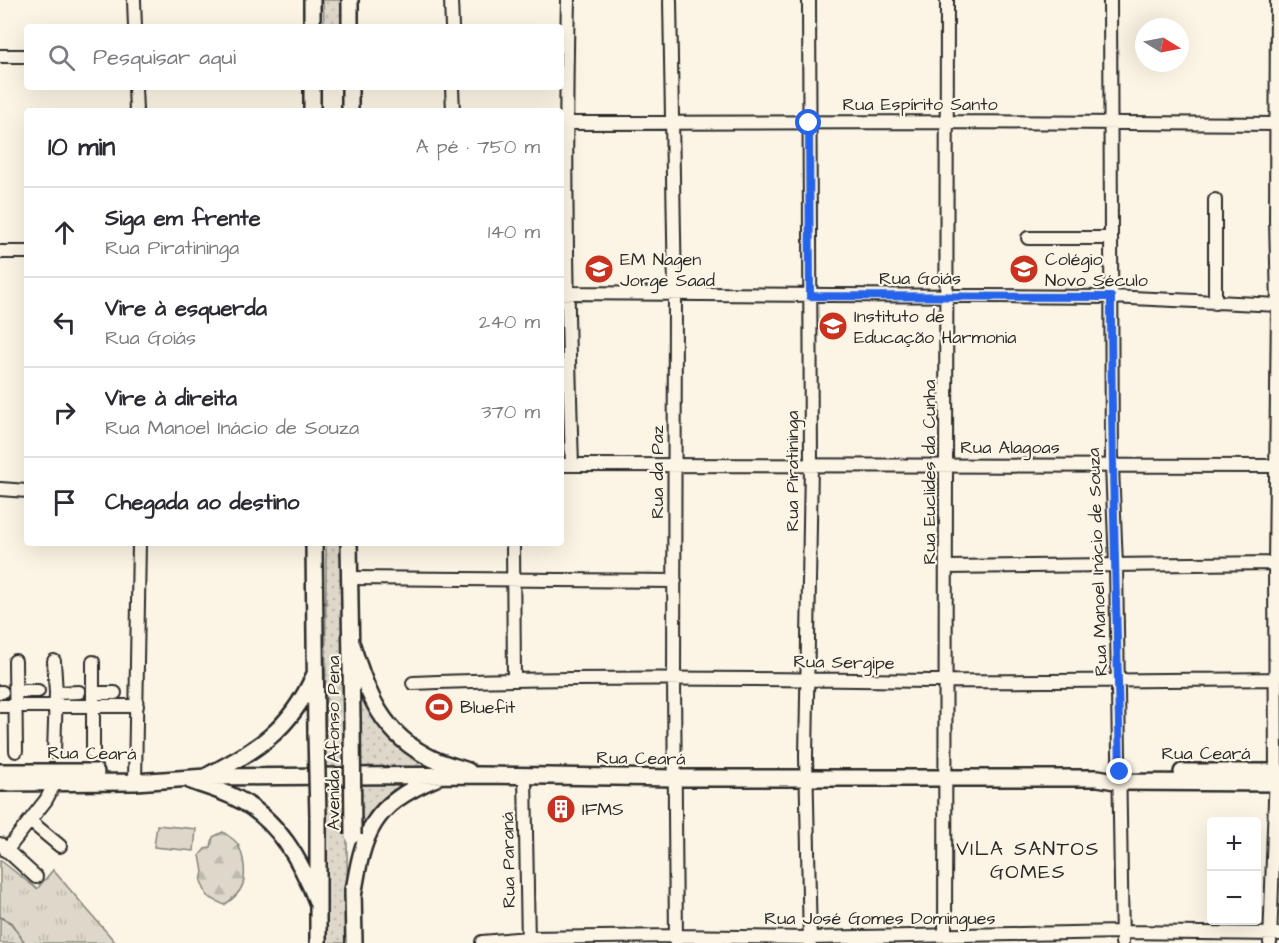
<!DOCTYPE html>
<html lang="pt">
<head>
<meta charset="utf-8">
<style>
  body { margin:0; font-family:"Architects Daughter",sans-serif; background:#f2f2f3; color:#2b2b33 }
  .controls { position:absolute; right:18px; bottom:18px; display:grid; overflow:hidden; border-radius:6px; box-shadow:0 6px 24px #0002 }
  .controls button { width:54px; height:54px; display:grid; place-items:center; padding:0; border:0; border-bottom:2px solid #e1e1e2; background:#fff; color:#2b2b33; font:30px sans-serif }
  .compass { position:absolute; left:1135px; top:18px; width:54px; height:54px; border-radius:50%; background:#fff; box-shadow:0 6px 24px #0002; rotate:100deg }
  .stop { position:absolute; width:18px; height:18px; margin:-14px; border:4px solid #2563eb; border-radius:50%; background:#fff }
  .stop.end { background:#2563eb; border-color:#fff; box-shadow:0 2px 6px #0008 }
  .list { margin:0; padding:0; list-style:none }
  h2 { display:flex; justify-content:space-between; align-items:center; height:78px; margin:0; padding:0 24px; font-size:26px }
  h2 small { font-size:20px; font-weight:400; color:#7c7c81 }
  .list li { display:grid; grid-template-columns:39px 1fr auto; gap:18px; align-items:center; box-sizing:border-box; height:90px; padding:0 24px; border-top:2px solid #e1e1e2 }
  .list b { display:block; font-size:22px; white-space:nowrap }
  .list p { margin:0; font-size:20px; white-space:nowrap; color:#7c7c81 }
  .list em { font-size:20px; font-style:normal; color:#7c7c81 }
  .icon { flex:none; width:33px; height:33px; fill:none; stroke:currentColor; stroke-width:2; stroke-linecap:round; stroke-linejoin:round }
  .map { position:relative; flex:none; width:1279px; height:943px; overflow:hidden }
  .search { position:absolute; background:#fff; box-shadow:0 6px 24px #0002; left:24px; top:24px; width:540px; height:66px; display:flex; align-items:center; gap:15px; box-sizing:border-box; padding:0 21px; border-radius:6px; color:#7c7c81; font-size:22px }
  .panel { position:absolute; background:#fff; box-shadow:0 6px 24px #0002; left:24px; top:108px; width:540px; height:438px; border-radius:6px }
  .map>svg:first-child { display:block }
  .grass { fill:url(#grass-dots); stroke:#84827a; stroke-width:1.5 }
  .forest { fill:url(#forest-firs); stroke:#84827a; stroke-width:1.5 }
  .park { fill:url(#park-tufts); stroke:#84827a; stroke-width:1.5 }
  .garden { fill:#ded8ca; stroke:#84827a; stroke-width:1.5 }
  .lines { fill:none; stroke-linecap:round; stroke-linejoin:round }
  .stream { stroke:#7d7b74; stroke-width:2 }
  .minor-casing { stroke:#2b2b2b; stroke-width:16 }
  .major-casing { stroke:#2b2b2b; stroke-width:20 }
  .minor { stroke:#fcf5e5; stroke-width:12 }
  .major { stroke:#fcf5e5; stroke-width:15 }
  .major-bridge-casing { stroke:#2b2b2b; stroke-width:20; stroke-linecap:butt }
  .major-bridge { stroke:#fcf5e5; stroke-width:15 }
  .route { stroke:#2563eb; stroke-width:8 }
  .labels { text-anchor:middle; stroke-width:4.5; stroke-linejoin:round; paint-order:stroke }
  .street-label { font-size:18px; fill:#2b2b2b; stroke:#fcf5e5 }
  .poi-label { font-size:18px; fill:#2b2b2b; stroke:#fcf5e5; text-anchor:start }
  .neighbourhood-label { font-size:20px; letter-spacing:1.5px; fill:#2b2b2b; stroke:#fcf5e5 }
</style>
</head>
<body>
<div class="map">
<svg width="1279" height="943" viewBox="0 0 1279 943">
  <defs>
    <pattern id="grass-dots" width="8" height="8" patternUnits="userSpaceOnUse" patternTransform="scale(1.5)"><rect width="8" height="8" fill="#ded8ca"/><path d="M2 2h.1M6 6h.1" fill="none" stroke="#bfbaae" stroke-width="1.8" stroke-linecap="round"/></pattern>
    <pattern id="forest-firs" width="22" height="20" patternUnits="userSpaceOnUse" patternTransform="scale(1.5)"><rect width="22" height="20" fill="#ded8ca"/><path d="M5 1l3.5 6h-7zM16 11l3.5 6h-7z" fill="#bfbaae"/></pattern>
    <pattern id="park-tufts" width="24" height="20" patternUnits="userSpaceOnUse" patternTransform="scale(1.5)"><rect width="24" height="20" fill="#ded8ca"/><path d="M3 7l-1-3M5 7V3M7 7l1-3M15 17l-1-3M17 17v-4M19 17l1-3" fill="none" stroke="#bfbaae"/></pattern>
  </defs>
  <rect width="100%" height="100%" fill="#fcf5e5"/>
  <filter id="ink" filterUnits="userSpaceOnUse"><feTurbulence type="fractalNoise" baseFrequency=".0167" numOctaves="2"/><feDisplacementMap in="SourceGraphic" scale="12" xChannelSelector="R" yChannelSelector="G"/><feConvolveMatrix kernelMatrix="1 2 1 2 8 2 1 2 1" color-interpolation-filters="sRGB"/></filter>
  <g filter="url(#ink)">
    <path class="grass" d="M 323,0 L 342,0 L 343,27 L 324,27 Z
      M 326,543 L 344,543 L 348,943 L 325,943 Z
      M 359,679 L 382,725 L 459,769 L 404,789 L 357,852 L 357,721 Z"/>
    <path class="forest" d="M 223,832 C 227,835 232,838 235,841 C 240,845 241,852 243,859 C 247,881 244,892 224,905 L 207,896 L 201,881 L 203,872 L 200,855 L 205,849 L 211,847 L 213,837 Z"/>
    <path class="park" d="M 0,860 L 37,889 L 53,870 L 116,943 L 0,943 Z"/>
    <path class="garden" d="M 157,825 L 196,829 L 194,851 L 154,847 Z"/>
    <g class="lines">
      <path class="stream" d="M 0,917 L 11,923 L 25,943"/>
      <g class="minor-casing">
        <path id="minor" d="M 134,0 L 135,27
          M 451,0 L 452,27
          M 568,0 C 564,155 567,310 572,465
          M 670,0 L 675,294 L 674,679 L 676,943
          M 809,0 L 811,466 L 806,756 L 810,943
          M 1110,0 L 1112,466 L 1116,565 L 1122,943
          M 0,56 L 27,56
          M 135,87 L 136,111
          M 452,87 L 453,111
          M 561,123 L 948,122 L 1279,124
          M 1215,200 L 1215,303
          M 1028,238 L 1111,238
          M 0,252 L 27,252
          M 561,293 L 1111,297 L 1279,305
          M 561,465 L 1279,466
          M 0,489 L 27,491
          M 513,543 L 514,679
          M 947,567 L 1275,563
          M 350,578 L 675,581
          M 15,661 L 16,751
          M 413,683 C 590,676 767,679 944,681 C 1054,682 1165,680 1275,679
          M 16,691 L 38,691
          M 0,692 L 2,692
          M 56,693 L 79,692
          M 93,693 L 115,693
          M 0,706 L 137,706
          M 54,752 L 56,693 L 54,661
          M 93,753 L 93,662
          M 525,776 L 528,943
          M 135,782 L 139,543
          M 30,821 L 60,846
          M 0,844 L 36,877
          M 6,851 L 46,800 L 55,783
          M 482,942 L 528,938 L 676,936 L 810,938 L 1122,932 L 1279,934
          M 945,943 L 947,0
          M 1270,943 L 1276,772 L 1275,563 L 1278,305 L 1276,220 L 1277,0"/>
      </g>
      <g class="major-casing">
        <path id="major" d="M 350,0 L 350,27
          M 312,27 L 312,0
          M 350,87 L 350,111
          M 312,111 L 312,87
          M 314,543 L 316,733
          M 349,543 L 352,720
          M 352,645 C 368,695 382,735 433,759 C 444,764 457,767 468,771
          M 0,772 L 96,772
          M 1182,772 L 1279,772
          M 207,776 C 258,749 289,731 314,676
          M 191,781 C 205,786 220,790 234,797 C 278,818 301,861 318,904
          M 0,783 L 135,782 L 206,777 L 480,775 L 676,778 L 1098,778 L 1121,782 L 1279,783
          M 353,889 L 354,943
          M 353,897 C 363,831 372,805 436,778
          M 318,943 L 318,816"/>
      </g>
      <use href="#minor" class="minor"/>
      <use href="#major" class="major"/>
      <g class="major-bridge-casing">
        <path id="major-bridge" d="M 352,720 L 353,835
          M 316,733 L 318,816"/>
      </g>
      <use href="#major-bridge" class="major-bridge"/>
    </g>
  </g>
  <g class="lines" filter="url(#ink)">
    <path class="route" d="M 809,123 L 810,296 L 1111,297 C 1111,456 1117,614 1120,772"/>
  </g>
  <defs>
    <g id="school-disc" transform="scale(1.5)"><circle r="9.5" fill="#c8321e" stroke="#fcf5e5"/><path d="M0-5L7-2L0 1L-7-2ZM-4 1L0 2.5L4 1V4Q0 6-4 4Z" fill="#fff"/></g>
    <g id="stadium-disc" transform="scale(1.5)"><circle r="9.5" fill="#c8321e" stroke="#fcf5e5"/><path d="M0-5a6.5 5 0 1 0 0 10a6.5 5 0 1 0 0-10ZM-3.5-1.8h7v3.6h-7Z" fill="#fff"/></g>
    <g id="building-disc" transform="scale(1.5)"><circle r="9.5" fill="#c8321e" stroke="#fcf5e5"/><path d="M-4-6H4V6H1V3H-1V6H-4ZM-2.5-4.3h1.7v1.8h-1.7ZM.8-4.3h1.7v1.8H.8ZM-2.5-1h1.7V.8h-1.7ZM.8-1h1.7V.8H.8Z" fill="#fff"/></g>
  </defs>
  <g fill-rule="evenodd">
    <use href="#school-disc" x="599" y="269"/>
    <use href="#school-disc" x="1024" y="269"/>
    <use href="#school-disc" x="833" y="326"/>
    <use href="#stadium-disc" x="439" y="707"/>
    <use href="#building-disc" x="561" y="809"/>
  </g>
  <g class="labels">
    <g class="street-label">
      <text x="920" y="110">Rua Espírito Santo</text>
      <text x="920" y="284">Rua Goiás</text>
      <text x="1010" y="453">Rua Alagoas</text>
      <text transform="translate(792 471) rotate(-90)" y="6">Rua Piratininga</text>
      <text transform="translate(657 472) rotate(-90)" y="6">Rua da Paz</text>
      <text transform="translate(929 472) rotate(-90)" y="6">Rua Euclides da Cunha</text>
      <text transform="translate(1097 562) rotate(-92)" y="6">Rua Manoel Inácio de Souza</text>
      <text transform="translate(844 662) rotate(1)" y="6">Rua Sergipe</text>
      <text transform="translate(333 743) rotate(-90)" y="6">Avenida Afonso Pena</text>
      <text transform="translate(92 753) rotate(1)" y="6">Rua Ceará</text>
      <text x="1206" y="759">Rua Ceará</text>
      <text transform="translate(641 758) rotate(1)" y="6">Rua Ceará</text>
      <text transform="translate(508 860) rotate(-91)" y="6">Rua Paraná</text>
      <text x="880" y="924">Rua José Gomes Domingues</text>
    </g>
    <g class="poi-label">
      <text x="620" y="265">EM Nagen<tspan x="620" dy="21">Jorge Saad</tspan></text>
      <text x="1045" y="265">Colégio<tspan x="1045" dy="21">Novo Século</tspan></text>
      <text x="854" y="322">Instituto de<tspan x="854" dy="21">Educação Harmonia</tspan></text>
      <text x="460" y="713">Bluefit</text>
      <text x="582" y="815">IFMS</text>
    </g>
    <g class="neighbourhood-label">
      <text x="1028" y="855">VILA SANTOS<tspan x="1028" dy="23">GOMES</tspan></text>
    </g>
  </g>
</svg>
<div class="controls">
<button>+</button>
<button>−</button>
</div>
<svg class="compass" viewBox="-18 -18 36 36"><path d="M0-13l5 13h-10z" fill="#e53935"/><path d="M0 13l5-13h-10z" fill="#7c7c81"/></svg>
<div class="stop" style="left:809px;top:123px"></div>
<div class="stop end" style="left:1120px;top:772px"></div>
<div class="search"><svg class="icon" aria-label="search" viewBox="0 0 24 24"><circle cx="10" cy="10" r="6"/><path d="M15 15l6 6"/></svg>Pesquisar aqui</div>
<section class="panel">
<h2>10 min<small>A pé · 750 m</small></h2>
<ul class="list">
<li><svg class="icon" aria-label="ahead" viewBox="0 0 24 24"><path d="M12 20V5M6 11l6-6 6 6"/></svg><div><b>Siga em frente</b><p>Rua Piratininga</p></div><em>140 m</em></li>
<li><svg class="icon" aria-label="left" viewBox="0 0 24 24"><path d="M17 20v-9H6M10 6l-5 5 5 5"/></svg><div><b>Vire à esquerda</b><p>Rua Goiás</p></div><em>240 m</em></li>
<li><svg class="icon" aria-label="right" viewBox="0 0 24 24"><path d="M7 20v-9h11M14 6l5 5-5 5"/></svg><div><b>Vire à direita</b><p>Rua Manoel Inácio de Souza</p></div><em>370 m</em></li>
<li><svg class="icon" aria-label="arrive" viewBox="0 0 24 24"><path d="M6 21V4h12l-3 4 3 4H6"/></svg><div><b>Chegada ao destino</b></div></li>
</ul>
</section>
</div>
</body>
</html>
